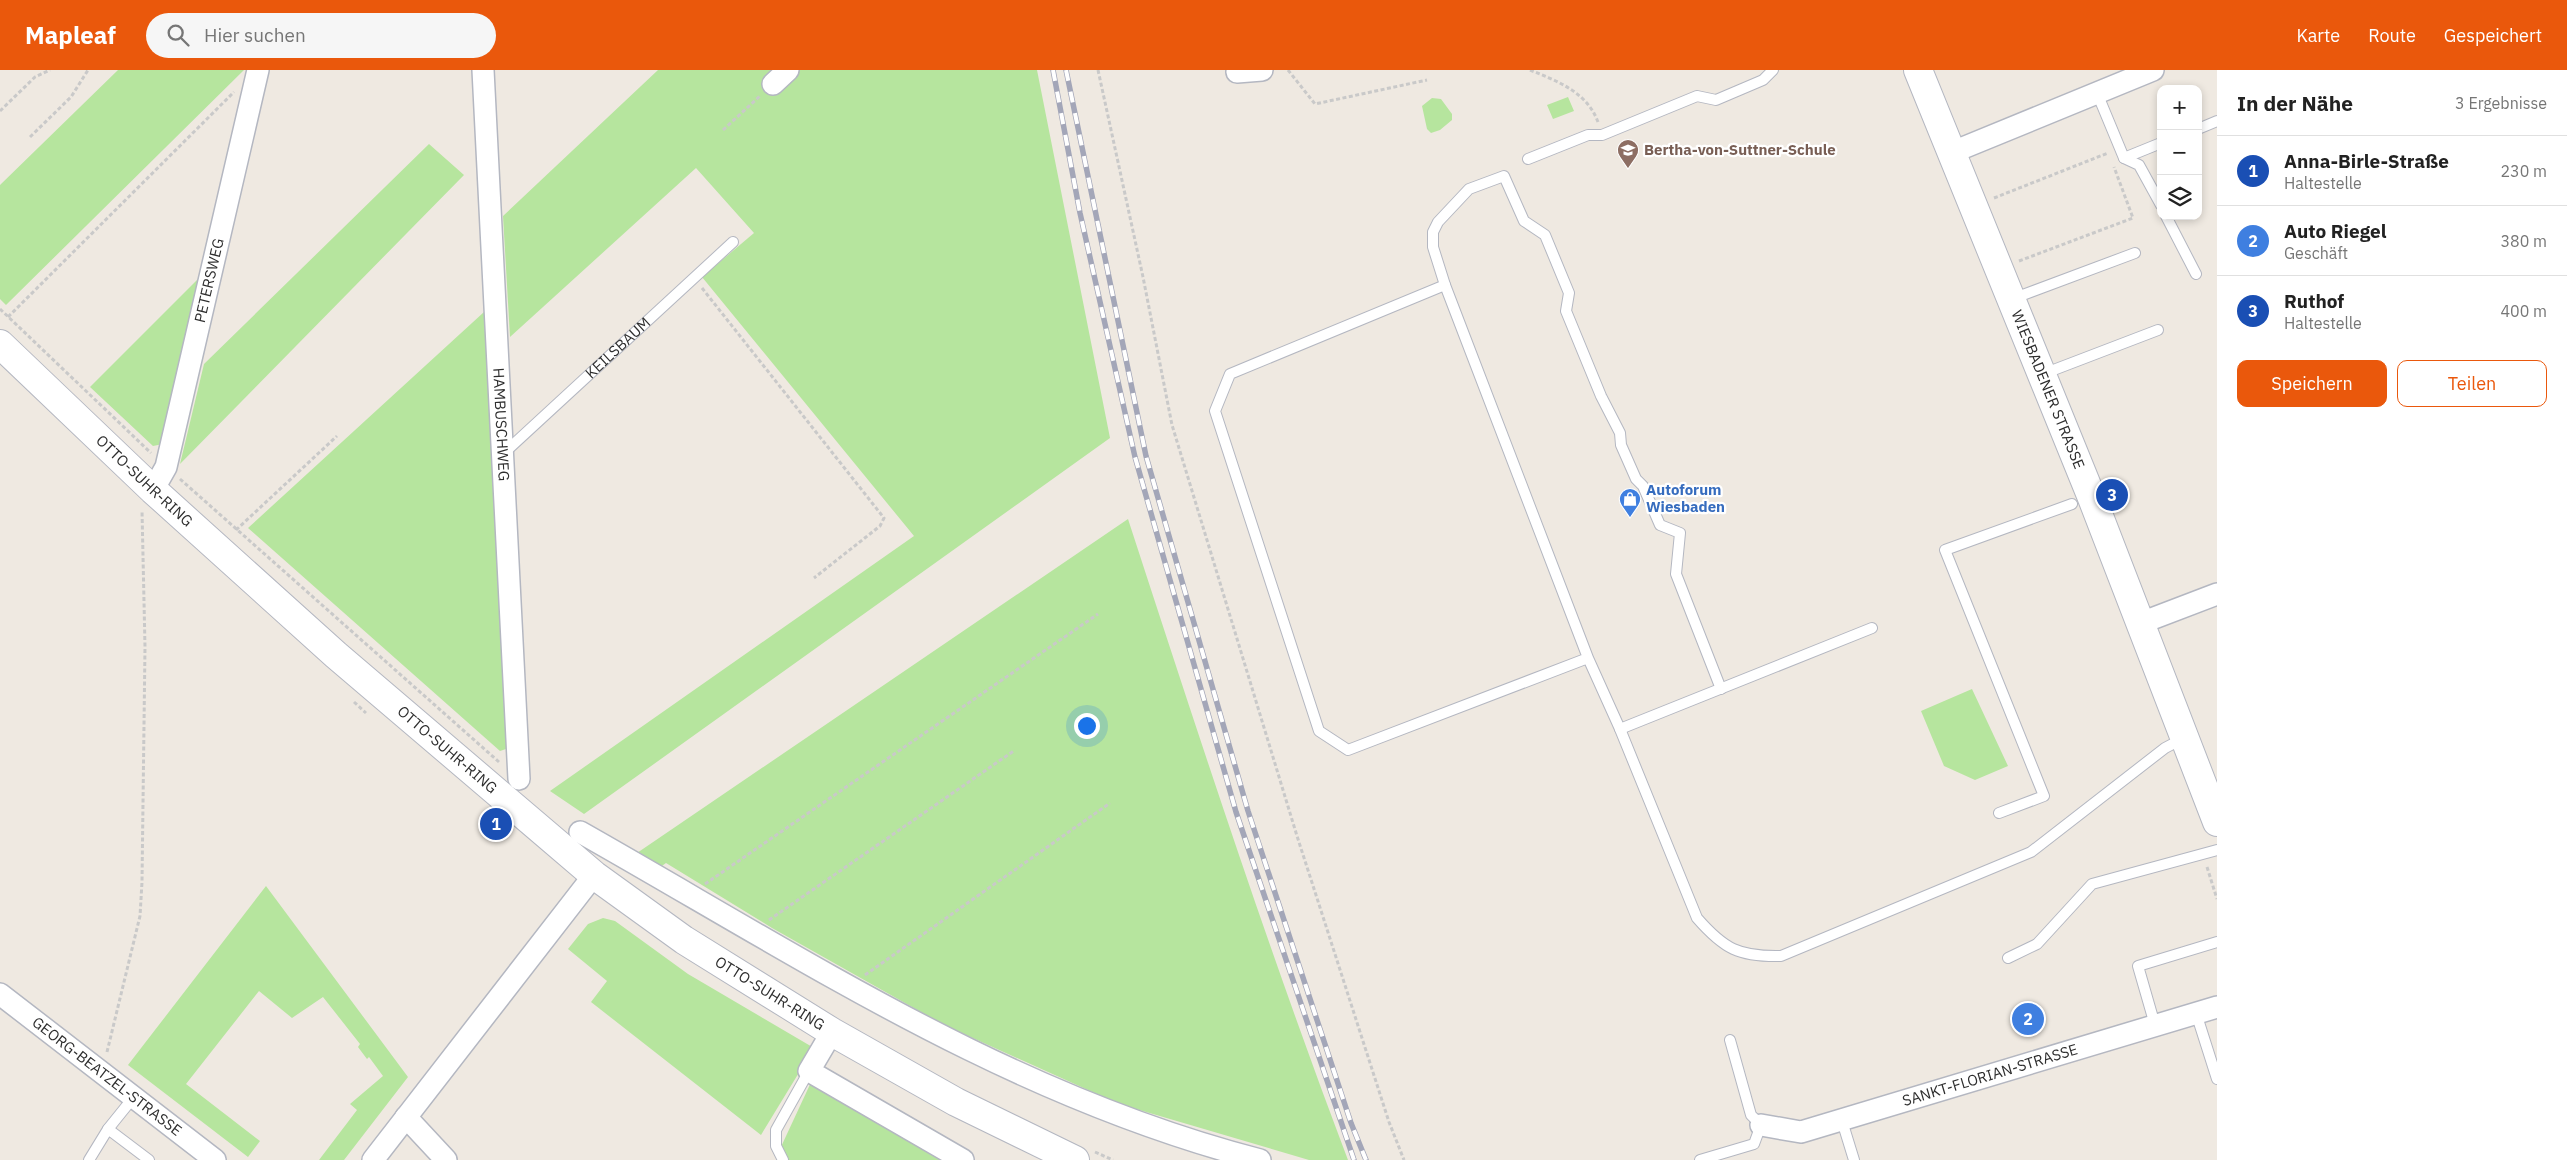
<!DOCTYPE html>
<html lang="de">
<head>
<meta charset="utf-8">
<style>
  body { margin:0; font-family:"IBM Plex Sans",sans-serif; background:#f6f6f6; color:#222 }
  .controls { position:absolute; right:15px; top:15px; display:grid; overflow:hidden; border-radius:10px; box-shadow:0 2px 8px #0003 }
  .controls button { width:45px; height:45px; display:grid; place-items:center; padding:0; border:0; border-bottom:1px solid #e0e0e0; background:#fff; color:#222; font:25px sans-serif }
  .you { position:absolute; left:1086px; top:655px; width:18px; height:18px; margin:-12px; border:4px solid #fff; border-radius:50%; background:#1a73e8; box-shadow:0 0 0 8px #1a73e833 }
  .badge { display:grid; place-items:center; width:32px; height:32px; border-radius:50%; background:#ea580c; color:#fff; font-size:16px; font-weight:700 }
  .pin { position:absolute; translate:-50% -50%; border:2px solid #fff; box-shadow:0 1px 5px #0006 }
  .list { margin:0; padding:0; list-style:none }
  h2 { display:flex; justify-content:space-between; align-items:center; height:65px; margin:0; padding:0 20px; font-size:21px }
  h2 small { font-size:16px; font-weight:400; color:#767676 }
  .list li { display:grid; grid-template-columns:32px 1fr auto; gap:15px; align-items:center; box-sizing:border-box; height:70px; padding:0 20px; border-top:1px solid #e0e0e0 }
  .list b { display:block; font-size:19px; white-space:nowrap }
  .list p { margin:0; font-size:16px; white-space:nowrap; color:#767676 }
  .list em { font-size:16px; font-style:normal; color:#767676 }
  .actions { display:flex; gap:10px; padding:15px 20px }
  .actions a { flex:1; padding:11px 0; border:1px solid #ea580c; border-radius:10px; text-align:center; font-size:18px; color:#ea580c }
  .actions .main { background:#ea580c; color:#fff }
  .icon { flex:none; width:28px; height:28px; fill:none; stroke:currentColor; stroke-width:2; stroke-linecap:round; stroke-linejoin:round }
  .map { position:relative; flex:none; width:2217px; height:1090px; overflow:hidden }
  header { display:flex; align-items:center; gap:30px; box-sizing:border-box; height:70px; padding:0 25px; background:#ea580c; color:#fff }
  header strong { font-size:24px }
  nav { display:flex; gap:28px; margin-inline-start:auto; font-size:18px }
  .search { width:350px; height:45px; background:#f6f6f6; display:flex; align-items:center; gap:12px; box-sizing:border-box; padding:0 18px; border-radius:28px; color:#767676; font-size:19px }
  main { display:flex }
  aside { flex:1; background:#fff }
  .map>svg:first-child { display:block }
  .green { fill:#b6e59e }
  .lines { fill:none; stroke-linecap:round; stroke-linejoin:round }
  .lane-casing { stroke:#b4b7c1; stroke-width:12 }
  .street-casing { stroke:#b4b7c1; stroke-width:24 }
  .secondary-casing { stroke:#b4b7c1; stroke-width:30 }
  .path { stroke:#c9c9c9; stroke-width:3; stroke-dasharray:4 2.5; stroke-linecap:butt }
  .lane { stroke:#fff; stroke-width:10 }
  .street { stroke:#fff; stroke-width:21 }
  .secondary { stroke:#fff; stroke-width:28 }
  .rail-casing { stroke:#a3a6b8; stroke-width:5.5 }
  .rail { stroke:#fff; stroke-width:4; stroke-dasharray:11; stroke-linecap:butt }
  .labels { text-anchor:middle; stroke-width:4.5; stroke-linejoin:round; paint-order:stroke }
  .education-label { font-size:15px; font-weight:bold; fill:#785e54; stroke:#fff; text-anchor:start }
  .street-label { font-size:15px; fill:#2e2e2e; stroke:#fff }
  .shop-label { font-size:15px; font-weight:bold; fill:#366cbe; stroke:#fff; text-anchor:start }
</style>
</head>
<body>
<header>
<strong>Mapleaf</strong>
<div class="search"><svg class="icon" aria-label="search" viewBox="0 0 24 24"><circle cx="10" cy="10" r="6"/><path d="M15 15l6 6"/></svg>Hier suchen</div>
<nav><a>Karte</a><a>Route</a><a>Gespeichert</a></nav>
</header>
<main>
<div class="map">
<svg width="2217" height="1090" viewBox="0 0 2217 1090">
  <rect width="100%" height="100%" fill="#efe9e1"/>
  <path class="green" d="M 118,0 L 244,0 L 6,235 L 0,229 L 0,115 Z
    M 658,0 L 1037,0 L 1110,368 L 584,744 L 550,721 L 914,466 L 702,207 L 754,163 L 696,98 L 510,267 L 503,146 Z
    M 1568,27 L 1574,41 L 1553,49 L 1547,35 Z
    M 1432,28 L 1441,29 L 1452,44 L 1452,50 L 1440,60 L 1431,63 L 1427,59 L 1422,36 Z
    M 429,74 L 464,105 L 180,394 L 204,294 Z
    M 200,207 L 163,374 L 153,376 L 90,317 Z
    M 484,242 L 509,678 L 500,681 L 248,458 Z
    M 1128,449 C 1198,664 1268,879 1348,1090 L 1309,1090 L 1119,1034 L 944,955 L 772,858 L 666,793 L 659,798 L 637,783 Z
    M 1972,619 L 2008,696 L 1975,710 L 1944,696 L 1921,641 Z
    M 266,816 L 408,1007 L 344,1090 L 319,1090 L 357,1040 L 350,1034 L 383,1006 L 369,987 L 367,989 L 358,977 L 360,974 L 323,927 L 292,948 L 259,921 L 186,1014 L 260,1071 L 248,1087 L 128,995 Z
    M 603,848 L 615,851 L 688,904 L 814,978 L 761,1065 L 591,932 L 607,911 L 568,879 L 588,854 Z
    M 813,1008 L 941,1090 L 787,1090 L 780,1079 Z"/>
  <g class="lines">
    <g class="lane-casing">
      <g id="lane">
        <path d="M 2097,23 L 2124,88 L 2139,95 L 2161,135"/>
        <path d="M 2198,59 L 2217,51"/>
        <path d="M 2124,88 L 2161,73"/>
        <path d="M 1528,89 L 1588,65 L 1602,65 L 1697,26 L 1716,30 L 1763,10 L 1773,0"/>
        <path d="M 2166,146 L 2196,204"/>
        <path d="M 1445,215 L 1433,177 L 1433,162 L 1438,152 L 1469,119 L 1504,106 L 1524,151 L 1545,165 L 1569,223 L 1566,241 L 1601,326 L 1620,363 L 1621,375 L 1636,409 L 1643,416 L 1660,455 L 1680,463 L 1676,504 L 1721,619"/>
        <path d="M 2012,229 L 2135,183"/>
        <path d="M 2043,304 L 2158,260"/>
        <path id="s1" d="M 504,383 L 733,172"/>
        <path d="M 1588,588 L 1348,680 L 1319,661 L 1215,341 L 1230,304 L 1445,215 L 1588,588 L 1620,659 L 1697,848 C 1724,879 1739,887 1781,886 L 2031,782 L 2165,678 L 2184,668"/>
        <path d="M 1620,659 L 1872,558"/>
        <path d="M 1999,743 L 2044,726 L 1945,480 L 2072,434"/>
        <path d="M 2008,888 L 2037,874 L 2092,814 L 2217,780"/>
        <path d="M 2196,943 L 2217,1009"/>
        <path d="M 2155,955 L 2138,896 L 2217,872"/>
        <path d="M 1842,1051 L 1854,1090"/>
        <path d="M 108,1059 L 133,1028"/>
        <path d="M 89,1090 L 108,1059 L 149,1090"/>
        <path d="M 783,1090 L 776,1076 L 776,1060 L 809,1001"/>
        <path d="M 1700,1090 L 1754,1074 L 1761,1055 L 1751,1045 L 1730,970"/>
      </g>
    </g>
    <g class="street-casing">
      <g id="street">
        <path id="s2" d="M 483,0 L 519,709"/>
        <path d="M 1237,2 L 1262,0"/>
        <path d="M 773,14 L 788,0"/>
        <path d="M 1953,82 L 2153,0"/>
        <path id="s3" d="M 153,420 L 166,397 L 258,0"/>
        <path d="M 2141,553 L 2217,524"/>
        <path d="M 580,762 C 803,888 1008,1025 1260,1090"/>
        <path id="s4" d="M 0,924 L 215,1090"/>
        <path d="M 832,962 L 809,1001 L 963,1090"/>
        <path d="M 406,1047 L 446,1090"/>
        <path id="s5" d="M 1761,1055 L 1801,1062 L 2217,937"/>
        <path d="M 373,1090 L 594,805"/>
      </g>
    </g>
    <g class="secondary-casing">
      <g id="secondary">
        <path id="s6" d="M 1918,0 L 2092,428 L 2217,752"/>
        <path id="s7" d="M 0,274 L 153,420 L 336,585 L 594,805 L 684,870 L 832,962 L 956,1032 L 1075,1090"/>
      </g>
    </g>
    <path class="path" d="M 1098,0 L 1143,207 L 1172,355 L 1297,766 L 1389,1052 L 1404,1090
      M 1288,0 L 1315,34 L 1427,10
      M 1530,0 C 1557,11 1587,22 1598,52
      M 0,41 L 35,7 L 50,0
      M 723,60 L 760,26
      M 30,67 L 71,27 L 88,0
      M 1994,128 L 2108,83
      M 2019,191 L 2133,148 L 2114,97
      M 702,218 L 884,448 L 880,456 L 814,508
      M 0,239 L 151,383
      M 8,247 L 234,22
      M 180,409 L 499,692
      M 236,460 L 337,366
      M 354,632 L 366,643
      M 2207,797 L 2217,829
      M 705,814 L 1098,544
      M 769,850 L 1015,680
      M 865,905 L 1110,733
      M 107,982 L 140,846 L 142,812 L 145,577 L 142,440
      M 1095,1082 L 1113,1090"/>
    <use href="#lane" class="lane"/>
    <use href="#street" class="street"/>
    <use href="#secondary" class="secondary"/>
    <g class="rail-casing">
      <path id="rail" d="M 1053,0 L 1080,143 L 1135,387 L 1236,742 L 1354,1090
        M 1066,0 L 1146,386 L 1248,741 L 1351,1053 L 1366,1090"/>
    </g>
    <use href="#rail" class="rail"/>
  </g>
  <defs>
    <g id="school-pin" transform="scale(1.125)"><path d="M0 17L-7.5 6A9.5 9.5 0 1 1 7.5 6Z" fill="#8d6e63" stroke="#fff"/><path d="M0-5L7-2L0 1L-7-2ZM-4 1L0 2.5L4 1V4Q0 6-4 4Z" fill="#fff"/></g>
    <g id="shop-pin" transform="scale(1.125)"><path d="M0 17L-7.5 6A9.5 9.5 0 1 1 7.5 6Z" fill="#3f7fe0" stroke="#fff"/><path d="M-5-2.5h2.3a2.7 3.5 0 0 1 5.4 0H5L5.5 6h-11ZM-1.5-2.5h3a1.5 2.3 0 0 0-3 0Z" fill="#fff"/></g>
  </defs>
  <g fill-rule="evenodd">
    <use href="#school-pin" x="1628" y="80"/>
    <use href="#shop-pin" x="1630" y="429"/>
  </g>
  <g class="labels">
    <g class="education-label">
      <text x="1644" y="85">Bertha-von-Suttner-Schule</text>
    </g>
    <g class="street-label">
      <text dy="5" stroke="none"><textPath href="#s3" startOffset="218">PETERSWEG</textPath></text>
      <text dy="5" stroke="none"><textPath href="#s1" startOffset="155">KEILSBAUM</textPath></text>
      <text dy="5" stroke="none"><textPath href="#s6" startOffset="345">WIESBADENER STRASSE</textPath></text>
      <text dy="5" stroke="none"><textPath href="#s2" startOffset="355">HAMBUSCHWEG</textPath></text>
      <text dy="5" stroke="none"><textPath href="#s7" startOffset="199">OTTO-SUHR-RING</textPath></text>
      <text dy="5" stroke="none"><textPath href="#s7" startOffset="604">OTTO-SUHR-RING</textPath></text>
      <text dy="5" stroke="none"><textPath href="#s7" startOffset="1009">OTTO-SUHR-RING</textPath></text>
      <text dy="5" stroke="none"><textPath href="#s5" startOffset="238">SANKT-FLORIAN-STRASSE</textPath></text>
      <text dy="5" stroke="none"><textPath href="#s4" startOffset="135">GEORG-BEATZEL-STRASSE</textPath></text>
    </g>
    <g class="shop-label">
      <text x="1646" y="425">Autoforum<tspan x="1646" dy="17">Wiesbaden</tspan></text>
    </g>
  </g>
</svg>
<div class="controls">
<button>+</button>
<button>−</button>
<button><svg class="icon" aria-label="layers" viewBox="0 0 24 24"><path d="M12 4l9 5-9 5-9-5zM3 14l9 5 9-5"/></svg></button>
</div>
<div class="you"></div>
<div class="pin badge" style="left:496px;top:754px;background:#1a4fb4">1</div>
<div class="pin badge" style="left:2028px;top:949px;background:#3f7fe0">2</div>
<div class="pin badge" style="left:2112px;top:425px;background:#1a4fb4">3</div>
</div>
<aside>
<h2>In der Nähe<small>3 Ergebnisse</small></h2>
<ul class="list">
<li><span class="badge" style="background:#1a4fb4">1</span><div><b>Anna-Birle-Straße</b><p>Haltestelle</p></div><em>230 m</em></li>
<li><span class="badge" style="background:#3f7fe0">2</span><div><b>Auto Riegel</b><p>Geschäft</p></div><em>380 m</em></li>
<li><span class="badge" style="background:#1a4fb4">3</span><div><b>Ruthof</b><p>Haltestelle</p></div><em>400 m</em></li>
</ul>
<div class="actions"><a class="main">Speichern</a><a>Teilen</a></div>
</aside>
</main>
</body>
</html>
